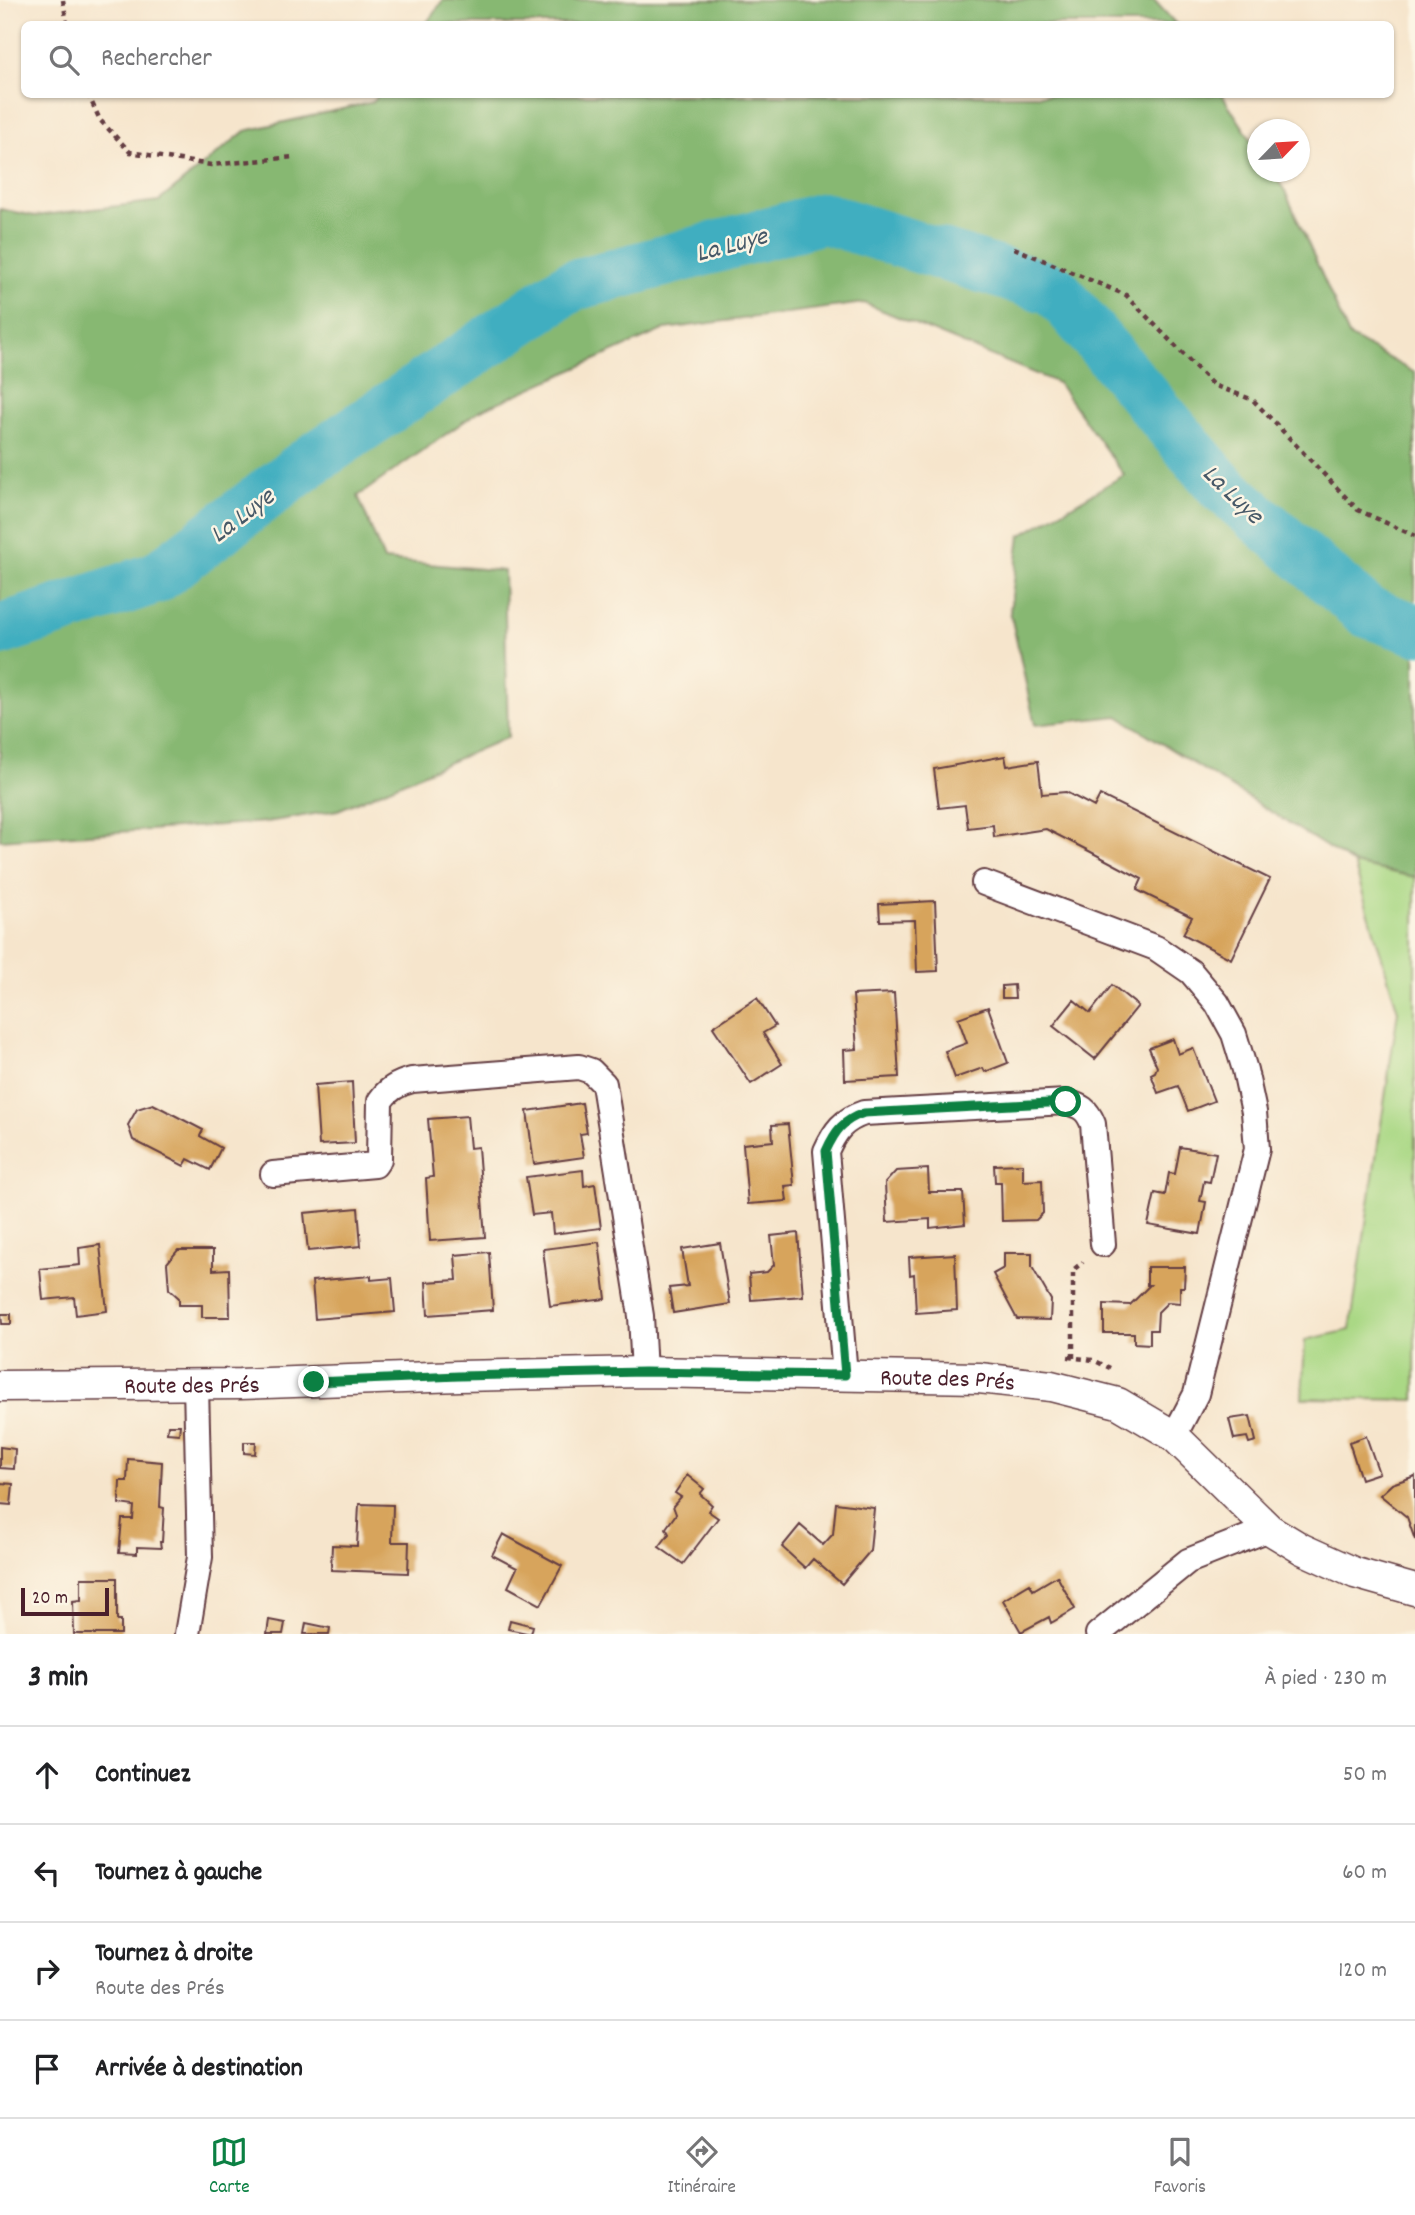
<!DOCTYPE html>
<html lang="fr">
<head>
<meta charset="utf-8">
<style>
  body { margin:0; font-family:Dekko,sans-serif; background:#f2f2f2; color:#202124 }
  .compass { position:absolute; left:1247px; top:119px; width:63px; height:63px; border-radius:50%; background:#fff; box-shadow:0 2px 5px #0004; rotate:65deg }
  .scale { position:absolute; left:21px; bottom:18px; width:88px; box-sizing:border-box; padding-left:7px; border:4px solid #4a1f2b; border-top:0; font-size:19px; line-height:24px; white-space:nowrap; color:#4a1f2b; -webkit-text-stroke:5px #fcf5e5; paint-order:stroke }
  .stop { position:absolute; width:21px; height:21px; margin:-16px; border:5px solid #0b8043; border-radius:50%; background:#fff }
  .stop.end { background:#0b8043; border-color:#fff; box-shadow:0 2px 7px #0008 }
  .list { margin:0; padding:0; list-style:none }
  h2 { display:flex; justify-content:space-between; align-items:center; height:91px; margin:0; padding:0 28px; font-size:30px }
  h2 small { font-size:23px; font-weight:400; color:#757577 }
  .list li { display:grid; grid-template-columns:46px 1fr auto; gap:21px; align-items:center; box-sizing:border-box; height:98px; padding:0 28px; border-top:2px solid #e0e0e0 }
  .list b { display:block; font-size:26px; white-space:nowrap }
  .list p { margin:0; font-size:23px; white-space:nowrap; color:#757577 }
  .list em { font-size:23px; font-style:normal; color:#757577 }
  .icon { flex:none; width:38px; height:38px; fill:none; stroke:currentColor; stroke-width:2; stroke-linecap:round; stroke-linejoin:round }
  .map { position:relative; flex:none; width:1415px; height:1634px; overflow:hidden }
  .search { position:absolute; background:#fff; box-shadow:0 2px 5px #0004; left:21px; right:21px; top:21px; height:77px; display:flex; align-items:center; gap:18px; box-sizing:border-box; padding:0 24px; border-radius:10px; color:#757577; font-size:26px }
  .sheet { height:483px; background:#fff }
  nav { display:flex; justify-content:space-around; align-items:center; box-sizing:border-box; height:98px; border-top:2px solid #e0e0e0; background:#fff; font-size:19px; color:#757577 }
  nav a { display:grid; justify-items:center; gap:4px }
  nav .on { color:#0b8043 }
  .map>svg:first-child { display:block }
  .green { fill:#aad885; stroke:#7a7c58; stroke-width:2 }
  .forest { fill:#87b872; stroke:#686c4e; stroke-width:2 }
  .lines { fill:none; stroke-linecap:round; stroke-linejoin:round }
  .river { stroke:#41aec0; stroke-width:52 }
  .building { fill:#d7a45b }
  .minor-casing { stroke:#643d43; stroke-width:28 }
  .tertiary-casing { stroke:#643d43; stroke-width:33 }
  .path { stroke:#643d43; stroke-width:4.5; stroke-dasharray:5 5; stroke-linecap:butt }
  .minor { stroke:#fff; stroke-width:24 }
  .tertiary { stroke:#fff; stroke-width:30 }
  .route { stroke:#0b8043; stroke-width:9 }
  .labels { text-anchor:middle; stroke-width:5; stroke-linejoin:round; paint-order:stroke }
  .street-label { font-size:24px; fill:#4a1f2b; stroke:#fcf5e5 }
  .water-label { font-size:26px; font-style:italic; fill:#465867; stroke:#fcf5e5 }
</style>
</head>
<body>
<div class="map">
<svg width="1415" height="1634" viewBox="0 0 1415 1634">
  <rect width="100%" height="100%" fill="#fcf5e5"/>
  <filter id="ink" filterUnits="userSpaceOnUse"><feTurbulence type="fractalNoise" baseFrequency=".0143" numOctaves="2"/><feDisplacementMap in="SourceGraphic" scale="14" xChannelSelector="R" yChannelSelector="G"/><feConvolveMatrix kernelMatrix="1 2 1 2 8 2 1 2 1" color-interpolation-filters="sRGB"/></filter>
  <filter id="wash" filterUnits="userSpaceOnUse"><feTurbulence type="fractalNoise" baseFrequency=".00686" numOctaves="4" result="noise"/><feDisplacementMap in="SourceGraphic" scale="28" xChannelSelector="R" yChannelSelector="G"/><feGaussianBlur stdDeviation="1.57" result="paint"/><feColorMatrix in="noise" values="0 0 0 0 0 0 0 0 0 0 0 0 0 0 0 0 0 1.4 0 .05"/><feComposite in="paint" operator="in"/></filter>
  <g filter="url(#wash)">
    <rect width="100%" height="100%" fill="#f6e5cc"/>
    <path class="green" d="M 1354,864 L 1415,877 L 1415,1400 L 1302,1398 L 1305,1340 L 1350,1330 L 1398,1011 Z"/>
    <path class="forest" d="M 443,0 L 1154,0 L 1176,24 L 426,24 Z
      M 378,95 L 1222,95 L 1257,149 L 1258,172 L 1272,172 L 1285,191 L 1349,336 L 1415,373 L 1415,877 L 1354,864 L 1118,716 L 1035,725 L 1010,611 L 1020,536 L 1124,475 L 1058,383 L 864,303 L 665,329 L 479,411 L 358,496 L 384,560 L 504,571 L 508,737 L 338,810 L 267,822 L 0,840 L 0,209 L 35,216 L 159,201 L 245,131 L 373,102 Z"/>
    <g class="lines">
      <path class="river" d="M 0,630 L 156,578 L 309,462 L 571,286 L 824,218 L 1055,290 L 1221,486 L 1367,612 L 1415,629"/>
    </g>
    <g id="blocks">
      <path class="building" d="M 1005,756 L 1007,766 L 1038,761 L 1042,794 L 1066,792 L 1094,807 L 1100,795 L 1270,879 L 1231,959 L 1183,934 L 1192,917 L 1137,890 L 1142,879 L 1089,851 L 1046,829 L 994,837 L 993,825 L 968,828 L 965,805 L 939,808 L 934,769 Z
        M 935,901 L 938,971 L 917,972 L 915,920 L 880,921 L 879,904 Z
        M 1014,985 L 1015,998 L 1002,998 L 1002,986 Z
        M 1112,985 L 1138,1006 L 1095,1059 L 1053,1026 L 1074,1000 L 1090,1013 Z
        M 894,993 L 899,1077 L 845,1080 L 844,1050 L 857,1049 L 853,995 Z
        M 757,998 L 775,1026 L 763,1033 L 782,1064 L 751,1084 L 713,1027 Z
        M 988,1007 L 1008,1063 L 985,1072 L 983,1068 L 955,1078 L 945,1051 L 967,1043 L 958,1018 Z
        M 1173,1039 L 1178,1054 L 1193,1048 L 1214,1101 L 1188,1111 L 1178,1086 L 1158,1093 L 1151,1074 L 1155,1072 L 1157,1067 L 1149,1048 Z
        M 352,1082 L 355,1143 L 319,1145 L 315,1085 Z
        M 582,1103 L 587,1133 L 580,1134 L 584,1157 L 534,1164 L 527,1111 Z
        M 153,1104 L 203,1130 L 200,1136 L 221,1148 L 210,1170 L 188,1159 L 184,1166 L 133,1140 L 128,1125 L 137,1109 Z
        M 467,1116 L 470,1148 L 478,1147 L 485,1237 L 430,1241 L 426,1178 L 433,1177 L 428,1119 Z
        M 788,1124 L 794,1185 L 785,1186 L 787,1201 L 748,1204 L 743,1144 L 773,1141 L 772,1125 Z
        M 1180,1147 L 1216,1153 L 1210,1182 L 1204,1181 L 1200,1201 L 1206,1202 L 1200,1234 L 1148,1225 L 1155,1193 L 1165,1195 L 1169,1173 L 1175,1174 Z
        M 1023,1164 L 1023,1181 L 1042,1180 L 1043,1213 L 1036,1220 L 1002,1221 L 1001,1182 L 995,1182 L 994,1165 Z
        M 928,1169 L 929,1192 L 963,1192 L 965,1224 L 930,1228 L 930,1219 L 887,1222 L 885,1183 L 896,1171 Z
        M 583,1170 L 584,1186 L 595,1184 L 601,1228 L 553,1234 L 551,1213 L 532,1215 L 526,1177 Z
        M 358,1208 L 361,1246 L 308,1251 L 304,1213 Z
        M 798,1233 L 803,1296 L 751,1300 L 749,1274 L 767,1272 L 774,1265 L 771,1236 Z
        M 599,1242 L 606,1299 L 550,1306 L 543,1249 Z
        M 720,1243 L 730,1304 L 673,1313 L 669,1288 L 688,1286 L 682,1249 Z
        M 100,1245 L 107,1311 L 76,1315 L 74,1297 L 43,1300 L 40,1269 L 80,1265 L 79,1248 Z
        M 178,1250 L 213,1250 L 213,1270 L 229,1269 L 230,1317 L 202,1317 L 202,1305 L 179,1305 L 179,1298 L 169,1289 L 167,1263 Z
        M 489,1252 L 493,1310 L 428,1315 L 426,1282 L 457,1280 L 455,1255 Z
        M 1004,1253 L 1032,1253 L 1032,1267 L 1051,1300 L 1050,1320 L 1017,1319 L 993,1274 L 1004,1268 Z
        M 955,1254 L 957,1310 L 916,1313 L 914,1274 L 910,1275 L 909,1257 Z
        M 1147,1267 L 1185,1267 L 1184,1287 L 1180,1287 L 1180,1303 L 1168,1302 L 1158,1312 L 1157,1330 L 1150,1330 L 1150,1344 L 1134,1343 L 1134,1333 L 1104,1333 L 1104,1304 L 1130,1305 L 1150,1285 L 1147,1285 Z
        M 371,1276 L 371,1280 L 392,1278 L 395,1312 L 315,1319 L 312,1281 Z
        M 1,1314 L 11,1314 L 11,1324 L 2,1324 Z
        M 1250,1416 L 1256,1441 L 1249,1443 L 1247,1437 L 1234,1439 L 1229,1419 Z
        M 168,1425 L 180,1425 L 179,1434 L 167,1433 Z
        M 1366,1436 L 1379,1473 L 1361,1479 L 1349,1442 Z
        M 244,1442 L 256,1442 L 255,1454 L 244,1453 Z
        M 0,1447 L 15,1449 L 14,1469 L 0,1468 Z
        M 128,1459 L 162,1462 L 160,1507 L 164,1508 L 162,1542 L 160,1542 L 161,1548 L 137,1547 L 137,1554 L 119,1553 L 122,1519 L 133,1519 L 134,1506 L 119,1504 L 120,1481 L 127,1481 Z
        M 687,1475 L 704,1489 L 700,1494 L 712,1505 L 708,1511 L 718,1518 L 683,1564 L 659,1547 L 669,1534 L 666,1528 L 676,1514 L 673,1506 L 681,1497 L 675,1493 Z
        M 1415,1476 L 1415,1540 L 1407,1517 L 1380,1495 L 1392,1484 Z
        M 0,1483 L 13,1484 L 11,1505 L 0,1504 Z
        M 836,1503 L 874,1508 L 870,1551 L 842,1584 L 813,1559 L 805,1568 L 782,1547 L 800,1525 L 823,1545 L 833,1534 Z
        M 359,1504 L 393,1505 L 392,1542 L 409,1542 L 408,1573 L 331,1570 L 332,1545 L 357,1546 Z
        M 503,1534 L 562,1566 L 541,1605 L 508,1587 L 517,1568 L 492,1555 Z
        M 1057,1576 L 1075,1609 L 1051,1623 L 1049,1617 L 1021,1632 L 1003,1600 L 1030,1584 L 1033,1590 Z
        M 81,1578 L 117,1578 L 117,1620 L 121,1620 L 121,1634 L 74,1634 L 73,1601 L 81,1600 Z
        M 269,1620 L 285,1623 L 283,1634 L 267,1634 Z
        M 510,1620 L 533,1626 L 531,1634 L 508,1629 Z
        M 306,1623 L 330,1628 L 329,1634 L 304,1634 Z"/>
    </g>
  </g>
  <g filter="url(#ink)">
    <use href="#blocks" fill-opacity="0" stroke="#643d43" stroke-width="2"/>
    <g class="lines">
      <g class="minor-casing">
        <path id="minor" d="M 984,883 L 1156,948 L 1191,972 L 1217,1003 L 1234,1034 L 1245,1070 L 1254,1112 L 1257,1149 L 1196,1394 L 1174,1436
          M 273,1174 L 375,1165 L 379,1159 L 380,1101 C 388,1089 399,1083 412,1080 L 579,1067 L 591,1071 L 604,1084 L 641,1316 L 644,1372
          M 845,1375 L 826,1151 C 835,1131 843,1120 864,1113 L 1066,1102 C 1081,1106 1087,1109 1093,1124 L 1103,1244
          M 187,1634 L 200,1557 L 196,1385
          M 1098,1634 L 1188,1561 L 1269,1529"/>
      </g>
      <g class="tertiary-casing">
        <g id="tertiary">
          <path id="s1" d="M 0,1386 L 240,1384 L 459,1376 L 644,1372 L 979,1378 L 1051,1386 L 1118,1403 L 1174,1436 L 1269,1529 L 1302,1549 L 1355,1573 L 1415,1590"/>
        </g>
      </g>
      <path class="path" d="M 63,0 L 67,24
        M 88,94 L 100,120 L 130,152 L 211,165 L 294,157
        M 1014,248 L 1126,295 L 1213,385 L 1253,400 L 1358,510 L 1415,536
        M 1068,1357 L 1093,1360 L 1110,1368
        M 1073,1358 L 1073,1270 L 1083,1262"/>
      <use href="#minor" class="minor"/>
      <use href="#tertiary" class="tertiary"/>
    </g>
  </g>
  <g class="lines" filter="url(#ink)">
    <path class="route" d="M 314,1382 L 459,1376 L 644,1372 L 845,1375 L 826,1151 C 835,1131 843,1120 864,1113 L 1066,1102"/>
  </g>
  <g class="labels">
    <g class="street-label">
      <text dy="8" stroke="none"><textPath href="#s1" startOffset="948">Route des Prés</textPath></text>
      <text dy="8" stroke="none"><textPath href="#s1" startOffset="192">Route des Prés</textPath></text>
    </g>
    <g class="water-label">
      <text transform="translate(731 243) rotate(-15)" y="9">La Luye</text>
      <text transform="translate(1234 493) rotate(44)" y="9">La Luye</text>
      <text transform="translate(241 514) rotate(-37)" y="9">La Luye</text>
    </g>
  </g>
</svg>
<svg class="compass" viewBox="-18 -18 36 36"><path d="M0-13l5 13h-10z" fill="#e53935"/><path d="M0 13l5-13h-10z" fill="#757577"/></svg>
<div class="scale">20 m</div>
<div class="stop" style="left:1066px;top:1102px"></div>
<div class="stop end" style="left:314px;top:1382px"></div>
<div class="search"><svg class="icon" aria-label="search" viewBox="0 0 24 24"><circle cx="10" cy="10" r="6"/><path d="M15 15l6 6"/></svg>Rechercher</div>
</div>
<section class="sheet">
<h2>3 min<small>À pied · 230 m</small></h2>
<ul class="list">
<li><svg class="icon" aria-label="ahead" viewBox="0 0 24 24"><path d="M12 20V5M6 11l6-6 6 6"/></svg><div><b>Continuez</b></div><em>50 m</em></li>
<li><svg class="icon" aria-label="left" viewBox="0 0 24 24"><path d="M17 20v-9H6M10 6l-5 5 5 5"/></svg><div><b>Tournez à gauche</b></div><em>60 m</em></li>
<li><svg class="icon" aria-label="right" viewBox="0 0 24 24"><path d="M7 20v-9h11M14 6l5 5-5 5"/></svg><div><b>Tournez à droite</b><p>Route des Prés</p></div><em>120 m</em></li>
<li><svg class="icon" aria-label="arrive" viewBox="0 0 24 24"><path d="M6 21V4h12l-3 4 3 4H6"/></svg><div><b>Arrivée à destination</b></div></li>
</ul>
</section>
<nav>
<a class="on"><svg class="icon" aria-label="map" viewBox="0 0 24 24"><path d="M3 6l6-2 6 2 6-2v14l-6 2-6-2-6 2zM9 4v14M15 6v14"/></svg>Carte</a>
<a><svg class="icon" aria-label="directions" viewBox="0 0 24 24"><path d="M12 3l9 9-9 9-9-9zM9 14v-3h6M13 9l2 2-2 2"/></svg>Itinéraire</a>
<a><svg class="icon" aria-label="saved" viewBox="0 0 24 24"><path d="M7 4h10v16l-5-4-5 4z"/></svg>Favoris</a>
</nav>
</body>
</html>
